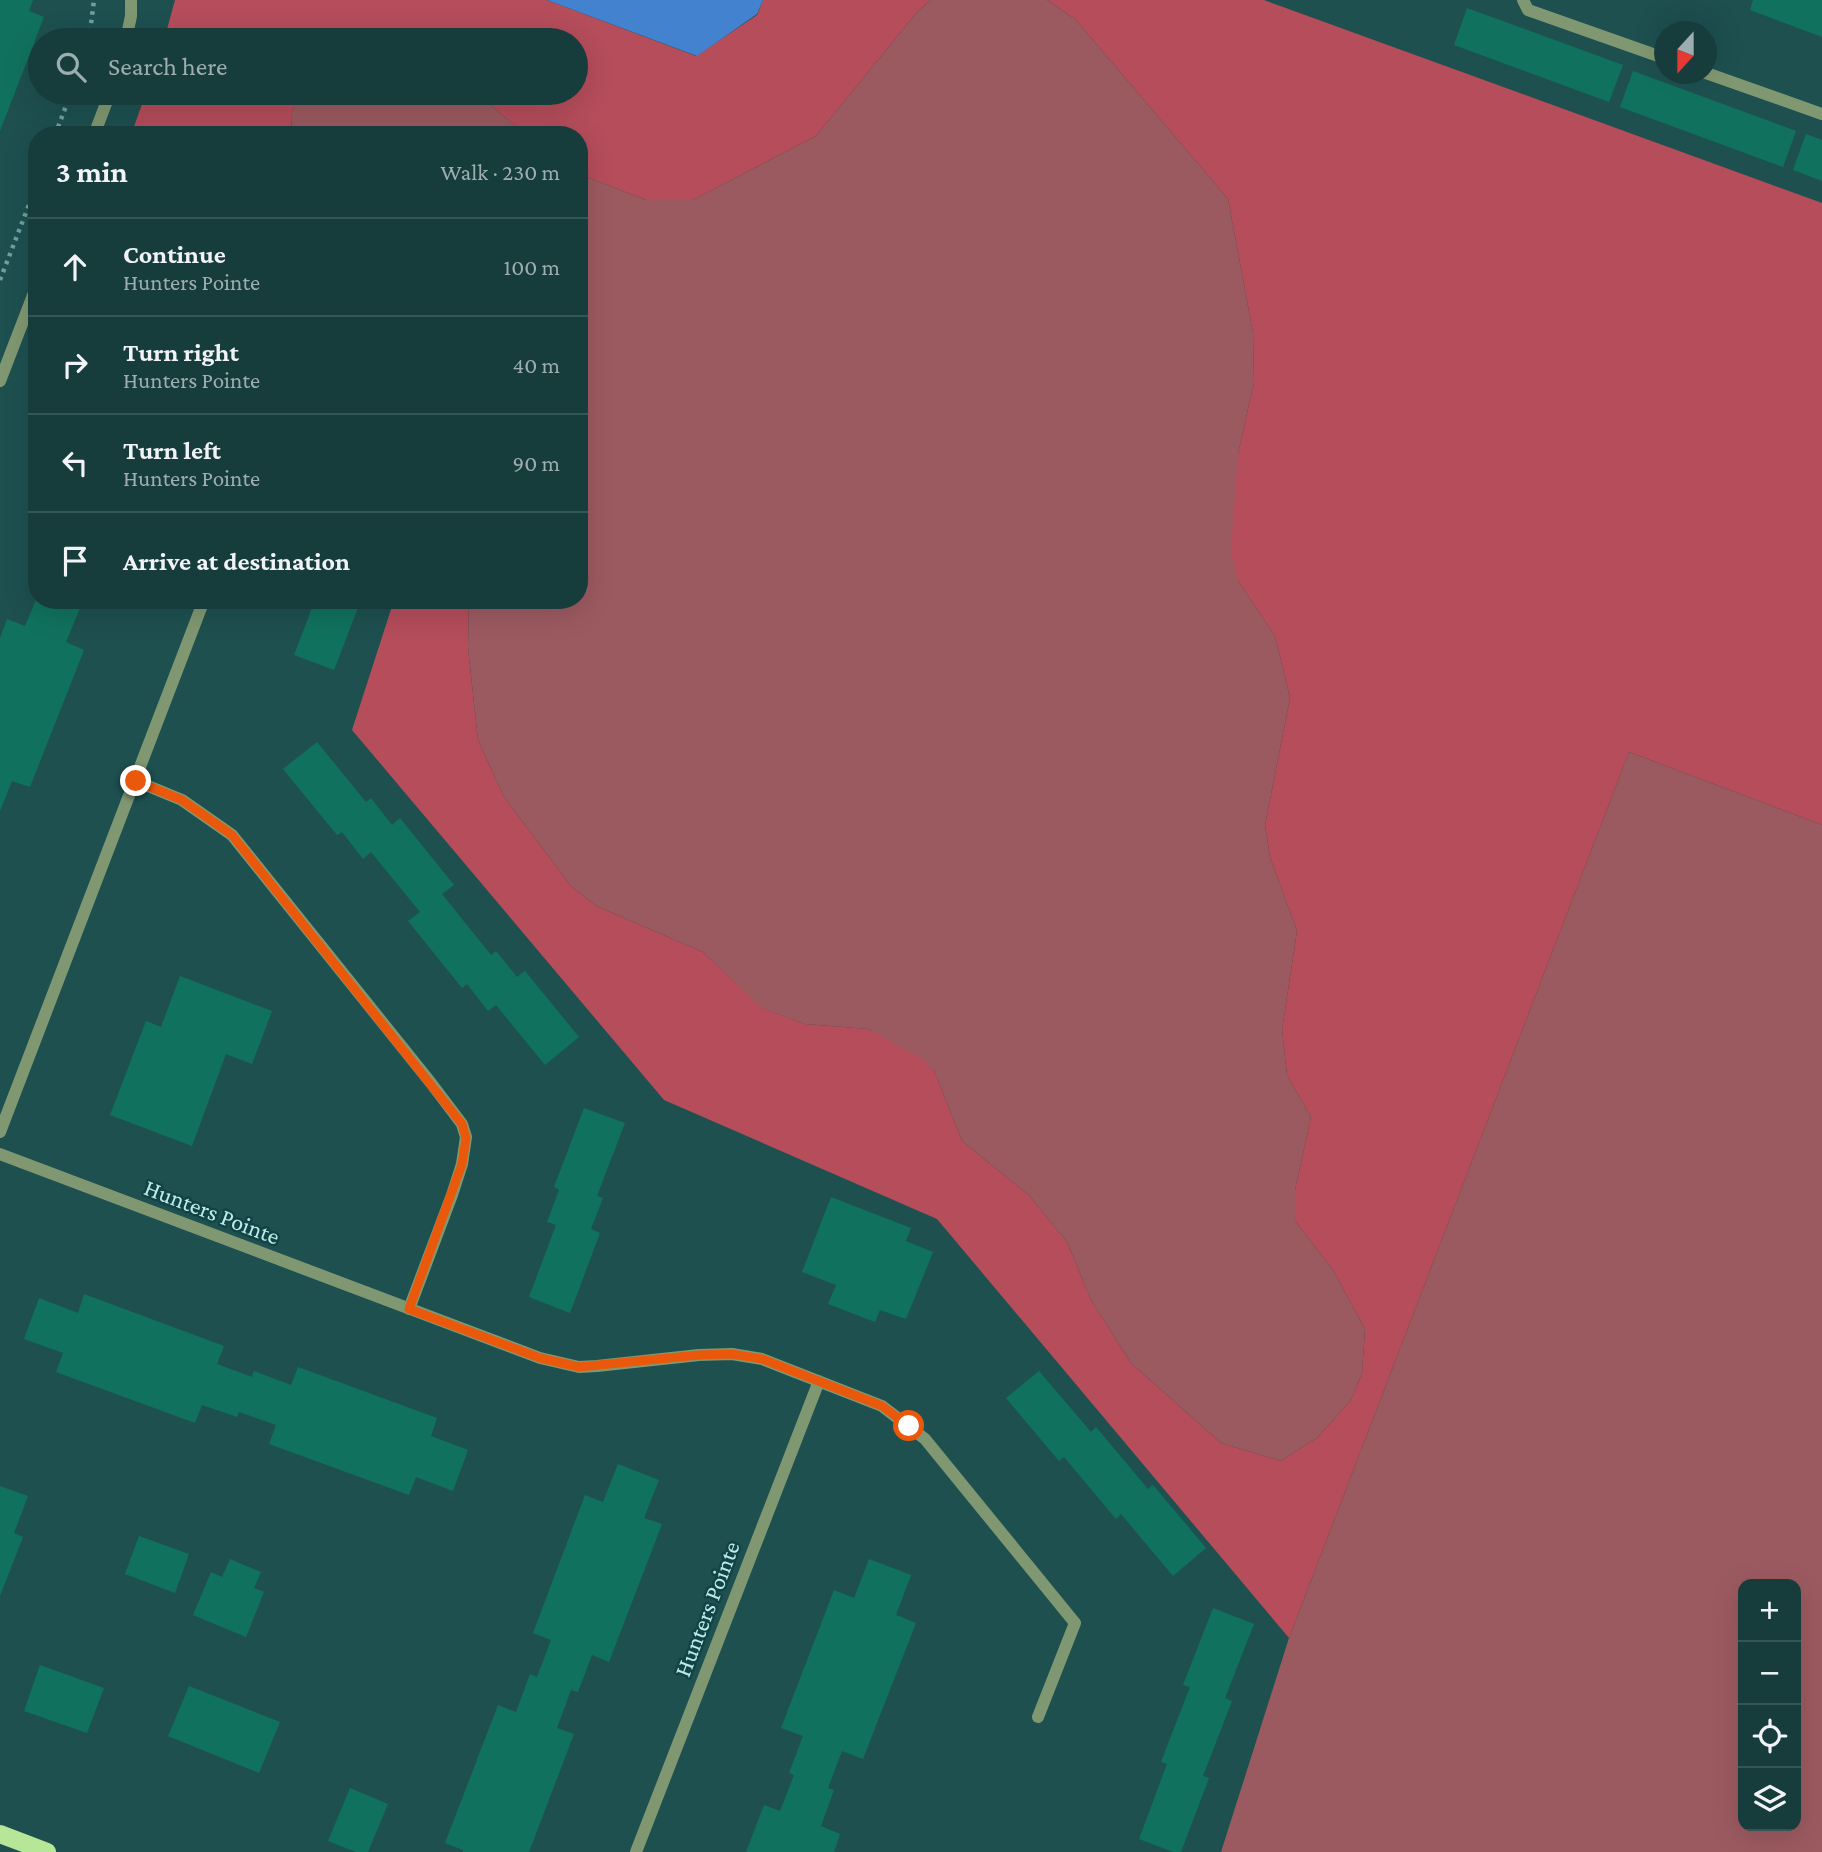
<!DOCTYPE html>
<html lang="en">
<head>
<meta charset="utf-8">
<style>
  body { margin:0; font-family:"Crimson Pro",serif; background:#234747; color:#f1f3f6 }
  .controls { position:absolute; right:21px; bottom:21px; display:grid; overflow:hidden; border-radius:14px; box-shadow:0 7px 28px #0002 }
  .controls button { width:63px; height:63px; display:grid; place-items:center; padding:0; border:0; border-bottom:2px solid #355656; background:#163c3c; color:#f1f3f6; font:35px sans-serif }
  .compass { position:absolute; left:1654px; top:21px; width:63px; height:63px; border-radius:50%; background:#163c3c; box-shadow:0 7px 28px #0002; rotate:201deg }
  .stop { position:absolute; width:21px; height:21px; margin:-16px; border:5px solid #ea580c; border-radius:50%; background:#fff }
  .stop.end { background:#ea580c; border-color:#fff; box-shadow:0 2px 7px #0008 }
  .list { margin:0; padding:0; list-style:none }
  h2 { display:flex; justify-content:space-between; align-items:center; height:91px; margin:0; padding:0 28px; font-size:30px }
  h2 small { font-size:23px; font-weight:400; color:#9eadaf }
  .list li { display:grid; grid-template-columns:46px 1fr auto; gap:21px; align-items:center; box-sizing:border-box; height:98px; padding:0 28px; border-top:2px solid #355656 }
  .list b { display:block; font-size:26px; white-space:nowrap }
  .list p { margin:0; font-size:23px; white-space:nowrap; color:#9eadaf }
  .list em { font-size:23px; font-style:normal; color:#9eadaf }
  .icon { flex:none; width:38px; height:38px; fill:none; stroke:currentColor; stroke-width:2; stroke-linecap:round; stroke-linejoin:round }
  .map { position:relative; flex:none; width:1822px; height:1852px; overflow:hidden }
  .search { position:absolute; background:#163c3c; box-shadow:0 7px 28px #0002; left:28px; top:28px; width:560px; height:77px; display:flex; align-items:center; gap:18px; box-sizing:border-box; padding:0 24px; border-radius:38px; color:#9eadaf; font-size:26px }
  .panel { position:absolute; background:#163c3c; box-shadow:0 7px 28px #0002; left:28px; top:126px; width:560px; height:483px; border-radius:28px }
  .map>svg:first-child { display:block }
  .green { fill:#9b5a60; fill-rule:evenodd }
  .forest { fill:#b54d5b }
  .water { fill:#4282cf }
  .building { fill:#10725e }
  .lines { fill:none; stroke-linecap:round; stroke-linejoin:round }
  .path { stroke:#719f9f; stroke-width:4.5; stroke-dasharray:3.5 5; stroke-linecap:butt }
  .minor { stroke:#809872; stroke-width:12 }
  .major { stroke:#b6e799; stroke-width:18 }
  .route { stroke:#ea580c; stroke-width:9 }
  .labels { text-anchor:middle; stroke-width:5; stroke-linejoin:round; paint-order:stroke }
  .street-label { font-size:24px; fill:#bfeae9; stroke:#114545 }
</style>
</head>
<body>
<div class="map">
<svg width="1822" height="1852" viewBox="0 0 1822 1852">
  <rect width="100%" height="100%" fill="#1e5050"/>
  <path class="green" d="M 931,0 L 1047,0 L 1075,19 L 1228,199 L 1253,333 L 1254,382 L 1238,454 L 1238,581 L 1275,636 L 1290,698 L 1265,825 L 1270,857 L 1297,931 L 1282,1030 L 1287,1075 L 1311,1117 L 1295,1190 L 1295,1221 L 1333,1270 L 1365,1329 L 1362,1373 L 1351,1400 L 1318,1437 L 1281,1461 L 1221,1443 L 1131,1363 L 1091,1300 L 1067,1242 L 1029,1195 L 962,1141 L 934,1070 L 868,1029 L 805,1024 L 761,1008 L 703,952 L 596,906 L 571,886 L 504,797 L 478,740 L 468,648 L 469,600 L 579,600 L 579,174 L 646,200 L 693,200 L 816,136 L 918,11 Z
    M 300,93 L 476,93 L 526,135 L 291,135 L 292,113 Z
    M 1629,752 L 1822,825 L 1822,1852 L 1221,1852 L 1289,1638 ZM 1743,1584 L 1796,1584 L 1796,1826 L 1743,1826 Z"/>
  <path class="forest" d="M 175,0 L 547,0 L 696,56 L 757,15 L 763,0 L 931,0 L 918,11 L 816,136 L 693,200 L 646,200 L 579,174 L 579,135 L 526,135 L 476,93 L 576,93 L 576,40 L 403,40 L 389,35 L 353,40 L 164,40 Z
    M 1047,0 L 1264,0 L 1822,203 L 1822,825 L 1629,752 L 1289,1638 L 937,1219 L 664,1100 L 352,730 L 394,600 L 469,600 L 468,648 L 478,740 L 504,797 L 571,886 L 596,906 L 703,952 L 762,1008 L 805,1024 L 868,1029 L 921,1058 L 934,1070 L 962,1141 L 1029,1195 L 1067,1242 L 1091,1300 L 1131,1363 L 1221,1443 L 1281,1461 L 1318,1437 L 1351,1400 L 1362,1373 L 1365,1329 L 1333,1270 L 1295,1221 L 1295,1190 L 1311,1117 L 1287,1075 L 1282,1030 L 1297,931 L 1270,857 L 1265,825 L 1290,698 L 1275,636 L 1238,581 L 1231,551 L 1238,454 L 1254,382 L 1253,333 L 1228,199 L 1075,19 Z
    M 146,93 L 300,93 L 292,113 L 291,135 L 131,135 Z"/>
  <path class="water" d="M 547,0 L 763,0 L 757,14 L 697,56 Z"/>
  <path class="building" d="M 0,0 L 33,0 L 29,11 L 44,17 L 0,131 Z
    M 1753,0 L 1822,0 L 1822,37 L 1750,10 Z
    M 1467,8 L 1623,65 L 1609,102 L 1454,45 Z
    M 1633,71 L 1796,131 L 1783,167 L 1620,107 Z
    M 1806,134 L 1822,140 L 1822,181 L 1793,170 Z
    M 36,600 L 75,600 L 74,603 L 81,606 L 66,642 L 84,650 L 30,787 L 12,781 L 0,811 L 0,638 L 7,619 L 25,626 Z
    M 315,600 L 361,600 L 334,670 L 294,655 Z
    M 317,742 L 366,802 L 371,798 L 392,825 L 400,818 L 454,885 L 442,894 L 491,955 L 496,951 L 517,977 L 525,971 L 579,1037 L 545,1065 L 496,1005 L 488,1011 L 467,984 L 462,988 L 408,921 L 420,912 L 371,852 L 363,859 L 342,832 L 337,835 L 283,769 Z
    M 180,976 L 272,1011 L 252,1064 L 226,1054 L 192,1146 L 110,1115 L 146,1021 L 161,1027 Z
    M 584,1108 L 625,1123 L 597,1196 L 603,1198 L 591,1229 L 600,1233 L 570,1313 L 529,1297 L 556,1225 L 547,1222 L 559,1190 L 554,1187 Z
    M 831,1197 L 911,1228 L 906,1241 L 933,1252 L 906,1319 L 880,1310 L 875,1322 L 828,1304 L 836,1285 L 802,1272 Z
    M 84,1294 L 224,1346 L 217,1364 L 252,1377 L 254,1371 L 291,1385 L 298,1367 L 437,1418 L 431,1436 L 468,1450 L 453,1491 L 416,1477 L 409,1495 L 269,1444 L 276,1425 L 239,1412 L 237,1417 L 202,1405 L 195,1423 L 56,1372 L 63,1353 L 24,1339 L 39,1298 L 78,1313 Z
    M 1039,1371 L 1091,1432 L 1096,1427 L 1148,1489 L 1153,1485 L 1206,1548 L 1173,1576 L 1121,1514 L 1116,1519 L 1064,1457 L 1059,1461 L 1006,1398 Z
    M 618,1464 L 659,1480 L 644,1518 L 662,1524 L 609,1662 L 592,1655 L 578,1692 L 571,1690 L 557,1728 L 574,1734 L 529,1852 L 463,1852 L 463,1850 L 445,1843 L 498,1705 L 516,1712 L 530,1674 L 537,1677 L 551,1640 L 533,1633 L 585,1495 L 603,1502 Z
    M 0,1486 L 28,1496 L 14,1533 L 23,1537 L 0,1596 Z
    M 139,1536 L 189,1554 L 175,1593 L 125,1574 Z
    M 230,1559 L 261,1572 L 254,1588 L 264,1592 L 246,1637 L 193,1615 L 211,1572 L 222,1577 Z
    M 869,1559 L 911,1575 L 896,1615 L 916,1623 L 863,1759 L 842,1751 L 828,1788 L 834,1790 L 821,1826 L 840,1834 L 834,1852 L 746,1852 L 764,1805 L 780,1811 L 794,1775 L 789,1773 L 803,1736 L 781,1728 L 834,1590 L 854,1598 Z
    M 1213,1608 L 1254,1624 L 1225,1698 L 1232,1701 L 1203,1776 L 1209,1778 L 1181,1852 L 1173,1852 L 1139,1839 L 1167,1764 L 1161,1762 L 1190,1687 L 1183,1685 Z
    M 40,1665 L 104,1688 L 87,1733 L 24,1711 Z
    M 189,1686 L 280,1722 L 259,1773 L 168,1736 Z
    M 350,1788 L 388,1804 L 368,1852 L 356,1852 L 328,1841 Z"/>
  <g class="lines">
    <path class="path" d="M 89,40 L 94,0
      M 55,135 L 71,93
      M 0,280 L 37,184"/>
    <path class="minor" d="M 1523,0 L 1528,10 L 1664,58
      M 126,40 L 131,16 L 131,0
      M 1706,73 L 1822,114
      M 94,135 L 110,93
      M 0,381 L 37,285
      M 136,781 L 182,800 L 232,835 L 431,1083 L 462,1124 L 466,1137 L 462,1164 L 452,1195 L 409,1309
      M 0,1132 L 204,600
      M 0,1154 L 540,1358 L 579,1367 L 597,1366 L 699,1355 L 732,1354 L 762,1359 L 882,1406 L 925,1439 L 1075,1623 L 1038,1717
      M 636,1852 L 819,1381"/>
    <path class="major" d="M 0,1834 L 47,1852"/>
  </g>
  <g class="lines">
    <path class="route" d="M 136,781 L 182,800 L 232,835 L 462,1124 L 466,1138 L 462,1164 L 409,1309 L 540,1358 L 579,1367 L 699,1355 L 732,1354 L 762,1359 L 882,1406 L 909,1426"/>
  </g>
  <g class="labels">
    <g class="street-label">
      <text transform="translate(212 1212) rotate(21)" y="8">Hunters Pointe</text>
      <text transform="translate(707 1609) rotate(-69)" y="8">Hunters Pointe</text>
    </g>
  </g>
</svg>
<div class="controls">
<button>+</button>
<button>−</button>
<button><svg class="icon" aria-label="locate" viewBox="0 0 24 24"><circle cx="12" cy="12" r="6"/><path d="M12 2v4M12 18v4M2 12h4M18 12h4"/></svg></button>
<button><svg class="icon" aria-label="layers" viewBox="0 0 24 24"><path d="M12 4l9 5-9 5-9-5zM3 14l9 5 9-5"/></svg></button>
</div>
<svg class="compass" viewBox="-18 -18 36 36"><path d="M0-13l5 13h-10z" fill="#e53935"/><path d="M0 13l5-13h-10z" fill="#9eadaf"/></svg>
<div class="stop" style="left:909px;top:1426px"></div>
<div class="stop end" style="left:136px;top:781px"></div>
<div class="search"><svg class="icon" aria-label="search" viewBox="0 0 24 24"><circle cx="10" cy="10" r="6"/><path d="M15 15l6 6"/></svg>Search here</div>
<section class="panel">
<h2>3 min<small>Walk · 230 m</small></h2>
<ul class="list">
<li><svg class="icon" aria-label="ahead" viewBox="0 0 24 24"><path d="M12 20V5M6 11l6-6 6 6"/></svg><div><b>Continue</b><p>Hunters Pointe</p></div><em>100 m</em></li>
<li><svg class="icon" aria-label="right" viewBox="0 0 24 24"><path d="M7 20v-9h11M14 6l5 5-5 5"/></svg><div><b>Turn right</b><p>Hunters Pointe</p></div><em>40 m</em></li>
<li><svg class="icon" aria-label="left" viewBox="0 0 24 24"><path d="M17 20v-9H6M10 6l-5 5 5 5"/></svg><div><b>Turn left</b><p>Hunters Pointe</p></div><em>90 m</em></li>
<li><svg class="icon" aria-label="arrive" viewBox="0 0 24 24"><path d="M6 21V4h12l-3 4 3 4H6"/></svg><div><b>Arrive at destination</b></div></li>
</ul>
</section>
</div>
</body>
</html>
